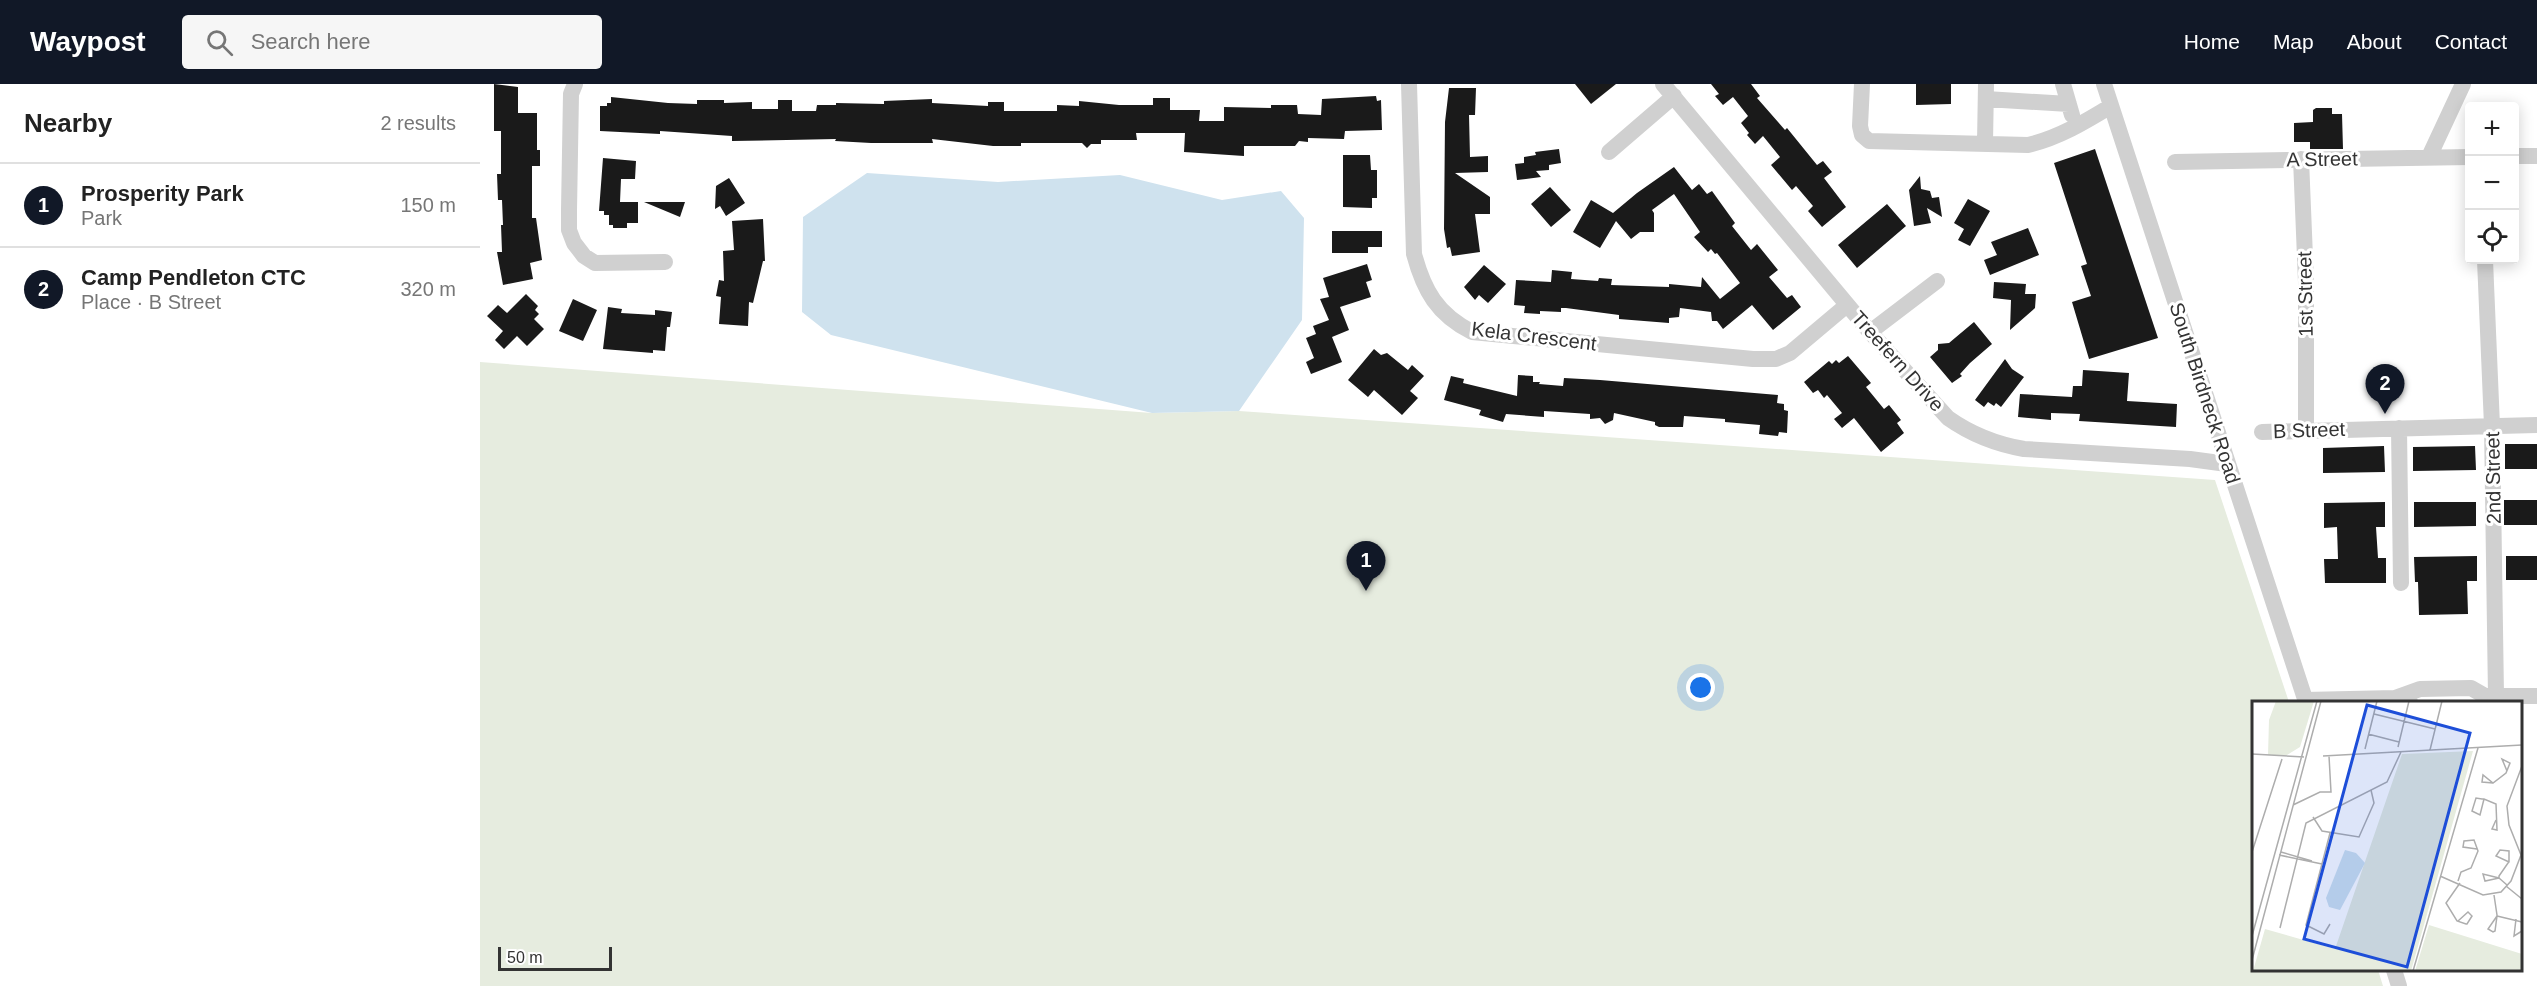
<!DOCTYPE html>
<html lang="en">
<head>
<meta charset="utf-8">
<style>
  body { margin:0; font-family:Helvetica,sans-serif; background:#f6f6f6; color:#222 }
  .controls { position:absolute; right:18px; top:18px; display:grid; overflow:hidden; border-radius:6px; box-shadow:0 3px 15px #0003 }
  .controls button { width:54px; height:54px; display:grid; place-items:center; padding:0; border:0; border-bottom:2px solid #e0e0e0; background:#fff; color:#222; font:30px sans-serif }
  .scale { position:absolute; left:18px; bottom:15px; width:114px; box-sizing:border-box; padding-left:6px; border:3px solid #333; border-top:0; font-size:16px; line-height:21px; white-space:nowrap; color:#333; -webkit-text-stroke:4px #fff; paint-order:stroke }
  .you { position:absolute; left:1221px; top:604px; width:21px; height:21px; margin:-15px; border:4px solid #fff; border-radius:50%; background:#1a73e8; box-shadow:0 0 0 9px #1a73e833 }
  .badge { display:grid; place-items:center; width:39px; height:39px; border-radius:50%; background:#111827; color:#fff; font-size:20px; font-weight:700 }
  .pin { position:absolute; translate:-50% -50px; filter:drop-shadow(0 2px 3px #0008) }
  .pin::after { content:''; position:absolute; top:32px; width:21px; height:18px; background:inherit; clip-path:polygon(0 0,100% 0,50% 100%) }
  .list { margin:0; padding:0; list-style:none }
  h2 { display:flex; justify-content:space-between; align-items:center; height:78px; margin:0; padding:0 24px; font-size:26px }
  h2 small { font-size:20px; font-weight:400; color:#767676 }
  .list li { display:grid; grid-template-columns:39px 1fr auto; gap:18px; align-items:center; box-sizing:border-box; height:84px; padding:0 24px; border-top:2px solid #e0e0e0 }
  .list b { display:block; font-size:22px; white-space:nowrap }
  .list p { margin:0; font-size:20px; white-space:nowrap; color:#767676 }
  .list em { font-size:20px; font-style:normal; color:#767676 }
  .icon { flex:none; width:33px; height:33px; fill:none; stroke:currentColor; stroke-width:2; stroke-linecap:round; stroke-linejoin:round }
  .map { position:relative; flex:none; width:2057px; height:902px; overflow:hidden }
  header { display:flex; align-items:center; gap:36px; box-sizing:border-box; height:84px; padding:0 30px; background:#111827; color:#fff }
  header strong { font-size:28px }
  nav { display:flex; gap:33px; margin-inline-start:auto; font-size:21px }
  .search { width:420px; height:54px; background:#f6f6f6; display:flex; align-items:center; gap:15px; box-sizing:border-box; padding:0 21px; border-radius:6px; color:#767676; font-size:22px }
  main { display:flex }
  aside { flex:1; background:#fff }
  .map>svg:first-child { display:block }
  .green { fill:#e6ecdf }
  .water { fill:#cfe2ee }
  .building { fill:#1a1a1a }
  .lines { fill:none; stroke-linecap:round; stroke-linejoin:round }
  .minor { stroke:#d0d0d0; stroke-width:16 }
  .labels { text-anchor:middle; stroke-width:6; stroke-linejoin:round; paint-order:stroke }
  .street-label { font-size:20px; fill:#333; stroke:#fff }
  .inset-road { fill:none; stroke:#adadad; stroke-width:1.5 }
  .view { fill:#1d4ed8; fill-opacity:0.15; stroke:#1d4ed8; stroke-width:3 }
  .inset-edge { fill:none; stroke:#333; stroke-width:3 }
</style>
</head>
<body>
<header>
<strong>Waypost</strong>
<div class="search"><svg class="icon" aria-label="search" viewBox="0 0 24 24"><circle cx="10" cy="10" r="6"/><path d="M15 15l6 6"/></svg>Search here</div>
<nav><a>Home</a><a>Map</a><a>About</a><a>Contact</a></nav>
</header>
<main>
<aside>
<h2>Nearby<small>2 results</small></h2>
<ul class="list">
<li><span class="badge">1</span><div><b>Prosperity Park</b><p>Park</p></div><em>150 m</em></li>
<li><span class="badge">2</span><div><b>Camp Pendleton CTC</b><p>Place · B Street</p></div><em>320 m</em></li>
</ul>
</aside>
<div class="map">
<svg width="2057" height="902" viewBox="0 0 2057 902">
  <rect width="100%" height="100%" fill="#fff"/>
  <path class="green" d="M 0,278 L 672,329 L 759,327 L 1735,396 L 1809,618 L 1774,618 L 1774,886 L 1898,886 L 1903,902 L 0,902 Z"/>
  <path class="water" d="M 387,89 L 518,98 L 640,91 L 742,116 L 801,107 L 824,134 L 822,236 L 759,327 L 672,329 L 351,251 L 322,228 L 323,133 Z"/>
  <path class="building" d="M 14,0 L 38,3 L 38,29 L 57,29 L 57,66 L 60,66 L 60,82 L 52,82 L 52,134 L 56,134 L 62,176 L 50,179 L 53,195 L 23,201 L 17,168 L 22,168 L 21,141 L 23,141 L 22,116 L 18,116 L 17,90 L 21,90 L 21,47 L 14,47 Z
    M 1095,0 L 1136,0 L 1111,20 Z
    M 1231,0 L 1271,0 L 1280,12 L 1277,14 L 1305,46 L 1307,44 L 1337,81 L 1343,77 L 1352,88 L 1344,94 L 1366,123 L 1342,143 L 1328,127 L 1333,122 L 1316,102 L 1312,106 L 1291,81 L 1300,73 L 1283,52 L 1275,60 L 1267,51 L 1269,49 L 1261,39 L 1268,32 L 1253,13 L 1243,21 L 1235,12 L 1239,10 Z
    M 1436,0 L 1471,0 L 1471,20 L 1436,21 Z
    M 969,4 L 996,4 L 995,31 L 989,31 L 990,73 L 1008,72 L 1008,88 L 975,89 L 1010,113 L 1010,130 L 995,130 L 1000,168 L 972,172 L 970,163 L 967,164 L 964,145 L 965,38 Z
    M 896,12 L 897,17 L 901,16 L 902,46 L 865,47 L 864,55 L 828,54 L 828,58 L 819,57 L 815,62 L 764,62 L 764,72 L 704,68 L 705,49 L 656,49 L 657,56 L 621,56 L 621,60 L 611,60 L 607,64 L 602,59 L 541,59 L 541,62 L 513,62 L 452,55 L 453,59 L 391,59 L 355,57 L 356,55 L 252,57 L 252,52 L 180,47 L 180,50 L 120,47 L 120,22 L 127,22 L 127,19 L 131,19 L 131,13 L 188,19 L 217,20 L 217,16 L 244,16 L 244,19 L 272,18 L 272,25 L 298,25 L 298,16 L 312,16 L 312,27 L 336,27 L 337,21 L 356,21 L 356,19 L 404,20 L 404,17 L 452,15 L 452,19 L 508,22 L 508,18 L 524,18 L 524,27 L 577,27 L 577,21 L 599,22 L 599,17 L 639,21 L 673,21 L 673,14 L 690,14 L 690,26 L 720,26 L 719,37 L 744,37 L 744,23 L 791,24 L 791,21 L 817,21 L 818,30 L 841,31 L 842,15 Z
    M 1836,24 L 1852,24 L 1852,30 L 1862,30 L 1863,65 L 1830,65 L 1830,58 L 1814,58 L 1814,39 L 1833,38 L 1833,26 Z
    M 1079,65 L 1081,79 L 1069,81 L 1069,86 L 1056,87 L 1061,93 L 1037,96 L 1035,80 L 1044,79 L 1044,73 L 1056,71 L 1055,68 Z
    M 1615,65 L 1678,254 L 1609,275 L 1592,218 L 1611,212 L 1601,182 L 1607,180 L 1574,79 Z
    M 863,71 L 890,71 L 891,86 L 897,86 L 897,114 L 892,114 L 892,124 L 863,123 Z
    M 123,74 L 156,77 L 155,95 L 141,95 L 140,118 L 158,118 L 158,139 L 147,139 L 147,144 L 133,144 L 133,141 L 129,141 L 129,131 L 124,131 L 124,127 L 119,127 Z
    M 1194,83 L 1212,106 L 1219,100 L 1227,110 L 1232,107 L 1255,139 L 1252,142 L 1271,166 L 1277,160 L 1298,186 L 1289,193 L 1307,214 L 1312,211 L 1321,223 L 1293,246 L 1272,221 L 1243,245 L 1237,237 L 1232,237 L 1231,228 L 1200,224 L 1199,233 L 1189,234 L 1189,239 L 1139,235 L 1139,231 L 1086,224 L 1081,224 L 1081,228 L 1060,227 L 1060,230 L 1044,229 L 1045,222 L 1034,221 L 1036,196 L 1071,198 L 1072,186 L 1092,188 L 1091,195 L 1118,197 L 1119,194 L 1132,195 L 1131,201 L 1189,203 L 1189,200 L 1221,203 L 1222,193 L 1240,215 L 1260,199 L 1237,169 L 1235,170 L 1231,165 L 1228,168 L 1214,153 L 1220,148 L 1194,110 L 1172,126 L 1174,129 L 1174,148 L 1160,148 L 1151,155 L 1136,137 L 1120,164 L 1093,148 L 1111,116 L 1133,129 L 1157,109 Z
    M 1440,92 L 1441,105 L 1450,107 L 1452,114 L 1459,113 L 1462,133 L 1447,124 L 1451,139 L 1434,142 L 1429,106 Z
    M 249,94 L 265,119 L 246,132 L 240,122 L 235,125 L 236,102 Z
    M 1070,103 L 1091,126 L 1071,143 L 1051,120 Z
    M 1488,115 L 1510,127 L 1490,162 L 1478,156 L 1484,145 L 1474,139 Z
    M 164,118 L 205,118 L 200,133 Z
    M 1407,120 L 1426,142 L 1377,184 L 1358,161 Z
    M 283,135 L 285,177 L 283,177 L 273,219 L 269,218 L 268,242 L 239,240 L 241,213 L 236,212 L 239,196 L 244,197 L 243,167 L 254,166 L 252,137 Z
    M 1548,144 L 1559,171 L 1510,191 L 1504,176 L 1517,171 L 1511,158 Z
    M 852,147 L 902,147 L 902,163 L 888,163 L 888,169 L 852,169 Z
    M 887,180 L 892,196 L 886,198 L 891,213 L 860,223 L 869,246 L 852,253 L 862,278 L 831,290 L 826,278 L 834,274 L 826,254 L 836,250 L 833,242 L 849,236 L 840,215 L 849,213 L 843,194 Z
    M 1004,181 L 1026,200 L 1008,219 L 999,211 L 995,216 L 984,203 Z
    M 1514,198 L 1546,200 L 1545,210 L 1556,210 L 1555,224 L 1530,246 L 1531,216 L 1513,214 Z
    M 46,210 L 58,222 L 55,226 L 59,230 L 54,235 L 64,245 L 47,262 L 37,252 L 24,265 L 15,256 L 23,247 L 7,232 L 18,221 L 27,229 Z
    M 93,215 L 117,226 L 103,257 L 79,247 Z
    M 128,223 L 142,225 L 141,229 L 175,231 L 175,226 L 192,228 L 190,243 L 187,243 L 185,267 L 173,266 L 173,269 L 123,265 Z
    M 1494,238 L 1512,260 L 1490,279 L 1480,290 L 1482,292 L 1472,299 L 1450,273 L 1458,266 L 1458,260 L 1469,259 Z
    M 894,265 L 901,271 L 907,269 L 928,286 L 932,281 L 944,292 L 930,307 L 938,314 L 922,331 L 894,306 L 888,313 L 868,296 Z
    M 1368,272 L 1391,299 L 1386,303 L 1404,325 L 1409,321 L 1421,336 L 1417,339 L 1424,349 L 1401,368 L 1374,334 L 1362,344 L 1354,335 L 1362,329 L 1347,311 L 1344,314 L 1338,306 L 1333,309 L 1324,298 L 1349,277 L 1352,280 L 1356,276 L 1359,279 Z
    M 1525,275 L 1532,285 L 1544,293 L 1521,323 L 1516,319 L 1514,322 L 1508,318 L 1504,323 L 1495,316 Z
    M 1603,286 L 1649,289 L 1647,317 L 1697,320 L 1696,343 L 1599,337 L 1600,330 L 1571,329 L 1571,336 L 1538,333 L 1540,310 L 1592,313 L 1593,302 L 1602,302 Z
    M 1038,291 L 1053,292 L 1053,298 L 1060,298 L 1059,300 L 1083,302 L 1084,294 L 1120,296 L 1298,311 L 1297,319 L 1304,320 L 1304,326 L 1308,327 L 1307,349 L 1299,348 L 1298,352 L 1279,350 L 1280,341 L 1245,338 L 1245,335 L 1204,332 L 1203,343 L 1179,343 L 1175,341 L 1175,338 L 1134,329 L 1133,336 L 1125,340 L 1120,334 L 1110,335 L 1110,330 L 1064,327 L 1064,333 L 1026,330 L 1023,338 L 999,331 L 1001,326 L 964,316 L 971,292 L 984,295 L 983,299 L 1037,312 Z
    M 2025,360 L 2057,360 L 2057,385 L 2025,385 Z
    M 1904,362 L 1905,388 L 1843,389 L 1843,364 Z
    M 1995,362 L 1996,386 L 1933,387 L 1933,363 Z
    M 2024,416 L 2057,416 L 2057,441 L 2024,441 Z
    M 1905,418 L 1905,443 L 1896,443 L 1898,474 L 1906,474 L 1906,499 L 1845,499 L 1844,475 L 1858,475 L 1857,443 L 1844,444 L 1844,419 Z
    M 1934,418 L 1996,418 L 1996,442 L 1934,443 Z
    M 1997,472 L 1997,497 L 1987,497 L 1988,530 L 1939,531 L 1938,498 L 1935,498 L 1934,473 Z
    M 2026,472 L 2057,472 L 2057,496 L 2026,496 Z"/>
  <g class="lines">
    <path class="minor" d="M 95,0 L 91,10 L 89,126 L 89,146 L 94,159 L 104,172 L 115,179 L 185,178
      M 929,0 L 934,170 C 944,207 957,230 992,248 L 1273,275 L 1296,275 L 1310,269 L 1367,221
      M 1183,0 L 1390,248 L 1468,334 C 1492,351 1515,360 1544,365 L 1710,375 L 1747,380
      M 1382,0 L 1380,42 L 1382,51 L 1389,57 L 1548,61 C 1578,54 1605,38 1631,22
      M 1583,0 L 1592,31
      M 1624,0 L 1826,618
      M 1506,15 L 1589,20
      M 1505,59 L 1506,0
      M 1129,68 L 1194,12
      M 2034,72 L 2057,72
      M 1949,73 L 1983,0
      M 1821,75 L 1826,198 L 1826,345
      M 1695,78 L 1990,73
      M 2005,176 L 2012,342 L 2016,612
      M 1390,248 L 1457,197
      M 1919,344 L 1921,499
      M 1782,348 L 2057,341
      M 2007,612 L 2057,612
      M 1915,614 L 1940,605 L 1991,604 L 2005,612
      M 1825,616 L 1915,614 L 1930,618
      M 1914,886 L 1919,902"/>
  </g>
  <g class="labels">
    <g class="street-label">
      <text transform="translate(1842 75) rotate(-1)" y="7">A Street</text>
      <text transform="translate(1825 210) rotate(-91)" y="7">1st Street</text>
      <text transform="translate(1054 252) rotate(7)" y="7">Kela Crescent</text>
      <text transform="translate(1418 277) rotate(48)" y="7">Treefern Drive</text>
      <text transform="translate(1725 309) rotate(72)" y="7">South Birdneck Road</text>
      <text transform="translate(1829 346) rotate(-2)" y="7">B Street</text>
      <text transform="translate(2013 394) rotate(-91)" y="7">2nd Street</text>
    </g>
  </g>
  <g transform="translate(1772 617)">
    <rect width="270" height="270" fill="#fff"/>
    <path d="M 24,0 L 62,0 L 48,46 L 35,54 L 16,54 L 17,19 ZM 221,50 L 159,270 L 1,270 L 13,228 L 83,248 L 150,53 ZM 177,224 L 270,253 L 270,270 L 163,270 Z" fill="#e6ecdf"/>
    <path d="M 93,149 L 104,152 L 113,162 L 88,209 L 77,206 L 74,197 Z" fill="#cfe2ee"/>
    <path class="inset-road" d="M 122,13 L 183,28M 116,33 L 147,41M 146,46 L 157,0M 113,48 L 125,0M 178,49 L 190,0M 0,53 L 52,56M 71,55 L 270,44M 241,82 L 230,81 L 231,74 L 241,82 L 254,72 L 258,62 L 250,58 L 255,70M 232,98 L 228,114 L 220,110 L 224,97 L 230,98 L 232,98 L 244,103 L 245,129 L 240,128 L 244,119M 41,104 L 68,91 L 79,91 L 77,55M 61,116 L 70,130 L 107,136 L 122,102 L 119,89M 0,151 L 30,58M 29,151 L 60,160M 27,154 L 70,163M 188,175 L 231,194 L 249,191 L 259,180 L 269,154 L 257,124 L 255,105 L 270,65M 206,180 L 209,171 L 219,167 L 226,150 L 222,139 L 212,140 L 211,146 L 225,148M 255,184 L 247,177 L 233,180 L 231,173 L 247,177 L 247,175 L 256,162 L 257,161 L 257,150 L 248,149 L 244,155 L 257,161M 254,185 L 270,198M 242,194 L 245,214 L 245,215 L 243,230 L 241,231 L 236,228 L 245,215M 245,215 L 270,221M 264,218 L 262,235 L 270,230M 206,220 L 216,211 L 220,215 L 215,223 L 214,223 L 205,220 L 194,202 L 208,182M 78,223 L 72,233 L 54,224 L 78,132M 28,227 L 54,122 L 135,81 L 149,51M 0,235 L 65,0M 0,259 L 69,0M 161,270 L 226,47"/>
    <path class="view" d="M 115,4 L 218,32 L 155,266 L 52,238 Z"/>
    <rect width="270" height="270" class="inset-edge"/>
  </g>
</svg>
<div class="controls">
<button>+</button>
<button>−</button>
<button><svg class="icon" aria-label="locate" viewBox="0 0 24 24"><circle cx="12" cy="12" r="6"/><path d="M12 2v4M12 18v4M2 12h4M18 12h4"/></svg></button>
</div>
<div class="scale">50 m</div>
<div class="you"></div>
<div class="pin badge" style="left:886px;top:507px">1</div>
<div class="pin badge" style="left:1905px;top:330px">2</div>
</div>
</main>
</body>
</html>
